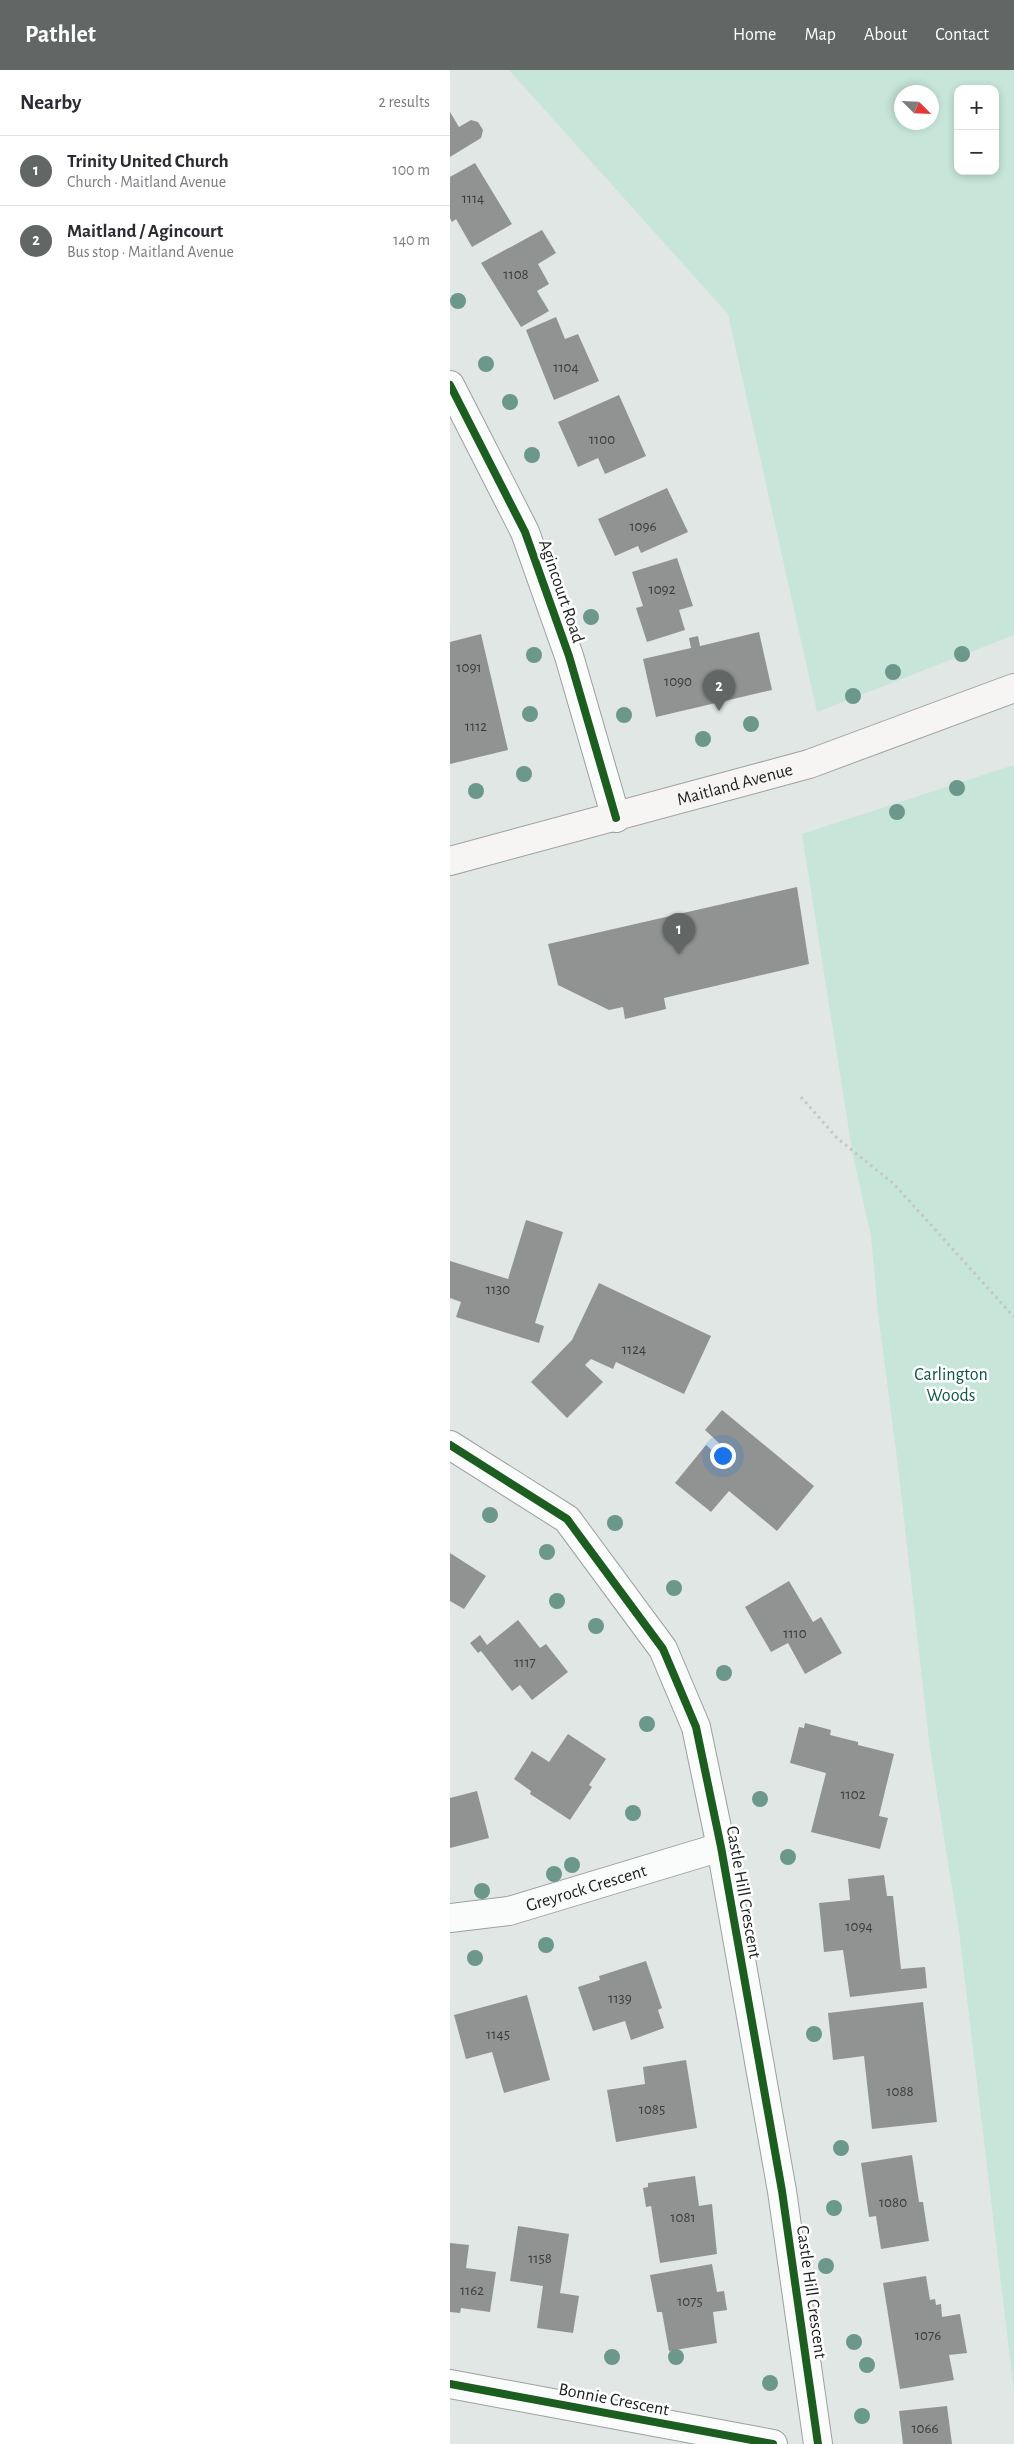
<!DOCTYPE html>
<html lang="en">
<head>
<meta charset="utf-8">
<style>
  body { margin:0; font-family:"Alegreya Sans",sans-serif; background:#f2f2f3; color:#2b2b33 }
  .controls { position:absolute; right:15px; top:15px; display:grid; overflow:hidden; border-radius:10px; box-shadow:0 2px 8px #0003 }
  .controls button { width:45px; height:45px; display:grid; place-items:center; padding:0; border:0; border-bottom:1px solid #e1e1e2; background:#fff; color:#2b2b33; font:25px sans-serif }
  .compass { position:absolute; left:444px; top:15px; width:45px; height:45px; border-radius:50%; background:#fff; box-shadow:0 2px 8px #0003; rotate:114deg }
  .you { position:absolute; left:272px; top:1385px; width:18px; height:18px; margin:-12px; border:4px solid #fff; border-radius:50%; background:#1a73e8; box-shadow:0 0 0 8px #1a73e833 }
  .badge { display:grid; place-items:center; width:32px; height:32px; border-radius:50%; background:#626664; color:#fff; font-size:16px; font-weight:700 }
  .pin { position:absolute; translate:-50% -41px; filter:drop-shadow(0 1px 2px #0008) }
  .pin::after { content:''; position:absolute; top:26px; width:18px; height:15px; background:inherit; clip-path:polygon(0 0,100% 0,50% 100%) }
  .list { margin:0; padding:0; list-style:none }
  h2 { display:flex; justify-content:space-between; align-items:center; height:65px; margin:0; padding:0 20px; font-size:21px }
  h2 small { font-size:16px; font-weight:400; color:#7c7c81 }
  .list li { display:grid; grid-template-columns:32px 1fr auto; gap:15px; align-items:center; box-sizing:border-box; height:70px; padding:0 20px; border-top:1px solid #e1e1e2 }
  .list b { display:block; font-size:19px; white-space:nowrap }
  .list p { margin:0; font-size:16px; white-space:nowrap; color:#7c7c81 }
  .list em { font-size:16px; font-style:normal; color:#7c7c81 }
  .map { position:relative; flex:none; width:564px; height:2374px; overflow:hidden }
  header { display:flex; align-items:center; gap:30px; box-sizing:border-box; height:70px; padding:0 25px; background:#626664; color:#fff }
  header strong { font-size:24px }
  nav { display:flex; gap:28px; margin-inline-start:auto; font-size:18px }
  main { display:flex }
  aside { flex:1; background:#fff }
  .map>svg:first-child { display:block }
  .green { fill:#c7e5d9; fill-rule:evenodd }
  .building { fill:#909392 }
  .lines { fill:none; stroke-linecap:round; stroke-linejoin:round }
  .minor-casing { stroke:#9ca09e; stroke-width:30 }
  .secondary-casing { stroke:#9ca09e; stroke-width:30 }
  .path { stroke:#c4c6c6; stroke-width:3; stroke-dasharray:2.5 4; stroke-linecap:butt }
  .minor { stroke:#fafbfb; stroke-width:28 }
  .secondary { stroke:#f7f4f4; stroke-width:28 }
  .cycleway-casing { stroke:#fff; stroke-width:11 }
  .cycleway { stroke:#1b5e20; stroke-width:8 }
  .tree { fill:#6c978b }
  .labels { text-anchor:middle; stroke-width:5; stroke-linejoin:round; paint-order:stroke }
  .number-label { font-size:15px; fill:#3a3d3c }
  .street-label { font-size:18px; fill:#1d201f; stroke:#fff }
  .park-label { font-size:18px; fill:#0c5642; stroke:#fff }
</style>
</head>
<body>
<header>
<strong>Pathlet</strong>
<nav><a>Home</a><a>Map</a><a>About</a><a>Contact</a></nav>
</header>
<main>
<aside>
<h2>Nearby<small>2 results</small></h2>
<ul class="list">
<li><span class="badge">1</span><div><b>Trinity United Church</b><p>Church · Maitland Avenue</p></div><em>100 m</em></li>
<li><span class="badge">2</span><div><b>Maitland / Agincourt</b><p>Bus stop · Maitland Avenue</p></div><em>140 m</em></li>
</ul>
</aside>
<div class="map">
<svg width="564" height="2374" viewBox="0 0 564 2374">
  <rect width="100%" height="100%" fill="#e1e7e4"/>
  <path class="green" d="M 59,0 L 564,0 L 564,565 L 367,642 L 278,244 ZM 508,19 L 545,19 L 545,101 L 508,101 ZM 452,22 L 482,22 L 482,52 L 452,52 Z
    M 564,695 L 564,2322 L 509,1861 L 480,1679 L 448,1396 L 428,1243 L 421,1166 L 403,1086 L 352,764 Z"/>
  <path class="building" d="M 0,42 L 9,57 L 21,50 L 28,52 L 33,60 L 31,68 L 0,87 Z
    M 25,93 L 62,154 L 22,177 L 6,149 L 2,152 L 0,148 L 0,107 Z
    M 92,160 L 106,183 L 88,194 L 99,214 L 87,221 L 99,241 L 71,257 L 31,193 Z
    M 106,247 L 115,269 L 128,264 L 149,311 L 104,330 L 76,260 Z
    M 169,325 L 196,386 L 155,404 L 148,388 L 128,397 L 108,352 Z
    M 217,418 L 238,462 L 191,483 L 188,476 L 165,486 L 148,449 Z
    M 227,488 L 243,536 L 229,540 L 235,560 L 197,572 L 186,538 L 193,536 L 182,502 Z
    M 309,562 L 322,620 L 206,647 L 193,589 L 241,578 L 239,568 L 248,566 L 250,576 Z
    M 31,564 L 58,680 L 0,694 L 0,572 Z
    M 347,817 L 359,894 L 214,928 L 216,939 L 175,949 L 173,937 L 159,940 L 108,915 L 98,874 Z
    M 76,1150 L 113,1162 L 85,1253 L 94,1256 L 89,1273 L 6,1247 L 11,1232 L 0,1228 L 0,1191 L 58,1209 Z
    M 149,1213 L 261,1266 L 234,1324 L 166,1292 L 163,1299 L 141,1289 L 135,1295 L 153,1312 L 117,1348 L 81,1312 L 122,1270 Z
    M 272,1340 L 364,1416 L 327,1461 L 279,1421 L 261,1442 L 225,1413 L 256,1375 L 263,1381 L 269,1373 L 255,1360 Z
    M 0,1483 L 36,1506 L 14,1539 L 0,1531 Z
    M 339,1511 L 363,1552 L 371,1547 L 392,1583 L 355,1604 L 338,1573 L 321,1582 L 295,1537 Z
    M 68,1550 L 90,1578 L 96,1574 L 118,1602 L 82,1630 L 70,1615 L 62,1621 L 31,1581 L 28,1583 L 20,1573 L 30,1565 L 37,1575 Z
    M 355,1653 L 381,1660 L 380,1665 L 408,1672 L 408,1675 L 444,1684 L 429,1746 L 438,1748 L 430,1779 L 361,1762 L 376,1703 L 340,1693 L 349,1657 L 354,1658 Z
    M 118,1664 L 156,1689 L 139,1715 L 142,1717 L 120,1750 L 80,1724 L 81,1721 L 64,1709 L 82,1681 L 99,1692 Z
    M 27,1721 L 39,1768 L 0,1778 L 0,1728 Z
    M 434,1805 L 437,1826 L 443,1826 L 451,1899 L 475,1897 L 477,1918 L 400,1927 L 393,1880 L 374,1882 L 369,1833 L 400,1830 L 398,1809 Z
    M 196,1891 L 212,1938 L 208,1940 L 214,1958 L 181,1970 L 175,1951 L 143,1961 L 128,1917 L 150,1910 L 149,1906 Z
    M 77,1925 L 100,2010 L 54,2023 L 42,1982 L 16,1989 L 4,1945 Z
    M 473,1932 L 487,2052 L 422,2059 L 414,1986 L 383,1990 L 378,1943 Z
    M 236,1990 L 247,2058 L 166,2072 L 157,2020 L 195,2014 L 193,1997 Z
    M 462,2085 L 469,2132 L 473,2132 L 479,2171 L 431,2179 L 426,2146 L 419,2147 L 411,2093 Z
    M 245,2106 L 249,2136 L 262,2134 L 267,2184 L 210,2193 L 201,2136 L 196,2137 L 193,2118 L 198,2117 L 198,2113 Z
    M 68,2156 L 119,2164 L 110,2223 L 129,2226 L 123,2263 L 87,2258 L 93,2216 L 60,2211 Z
    M 0,2173 L 19,2175 L 16,2198 L 46,2202 L 40,2242 L 11,2238 L 10,2243 L 0,2242 Z
    M 262,2194 L 267,2222 L 274,2221 L 277,2240 L 263,2242 L 267,2273 L 219,2281 L 212,2242 L 207,2242 L 200,2205 Z
    M 476,2206 L 480,2230 L 485,2229 L 486,2235 L 491,2234 L 492,2247 L 510,2244 L 517,2283 L 499,2285 L 504,2310 L 450,2319 L 433,2213 Z
    M 497,2336 L 502,2374 L 453,2374 L 449,2341 Z"/>
  <g class="lines">
    <g class="minor-casing">
      <g id="minor">
        <path d="M 0,315 L 75,462 L 119,586 L 166,748"/>
        <path d="M 0,1375 L 117,1449 L 213,1579 L 246,1657 L 271,1777 L 332,2121 L 368,2374"/>
        <path id="s1" d="M 0,1848 L 59,1841 L 271,1777"/>
        <path d="M 0,2314 L 323,2374"/>
      </g>
    </g>
    <g class="secondary-casing">
      <g id="secondary">
        <path id="s2" d="M 0,791 L 359,694 L 564,618"/>
      </g>
    </g>
    <path class="path" d="M 351,1027 L 387,1068 L 444,1114 L 564,1247"/>
    <use href="#minor" class="minor"/>
    <use href="#secondary" class="secondary"/>
    <g class="cycleway-casing">
      <path id="cycleway" d="M 0,315 L 75,462 L 119,586 L 166,748
        M 0,1375 L 117,1449 L 213,1579 L 246,1657 L 271,1777 L 332,2121 L 368,2374
        M 0,2314 L 323,2374"/>
    </g>
    <use href="#cycleway" class="cycleway"/>
  </g>
  <g class="tree">
    <circle cx="8" cy="231" r="8"/>
    <circle cx="36" cy="294" r="8"/>
    <circle cx="60" cy="332" r="8"/>
    <circle cx="82" cy="385" r="8"/>
    <circle cx="141" cy="547" r="8"/>
    <circle cx="512" cy="584" r="8"/>
    <circle cx="84" cy="585" r="8"/>
    <circle cx="443" cy="602" r="8"/>
    <circle cx="403" cy="626" r="8"/>
    <circle cx="80" cy="644" r="8"/>
    <circle cx="174" cy="645" r="8"/>
    <circle cx="301" cy="654" r="8"/>
    <circle cx="253" cy="669" r="8"/>
    <circle cx="74" cy="704" r="8"/>
    <circle cx="507" cy="718" r="8"/>
    <circle cx="26" cy="721" r="8"/>
    <circle cx="447" cy="742" r="8"/>
    <circle cx="40" cy="1445" r="8"/>
    <circle cx="165" cy="1453" r="8"/>
    <circle cx="97" cy="1482" r="8"/>
    <circle cx="224" cy="1518" r="8"/>
    <circle cx="107" cy="1531" r="8"/>
    <circle cx="146" cy="1556" r="8"/>
    <circle cx="274" cy="1603" r="8"/>
    <circle cx="197" cy="1654" r="8"/>
    <circle cx="310" cy="1729" r="8"/>
    <circle cx="183" cy="1743" r="8"/>
    <circle cx="338" cy="1787" r="8"/>
    <circle cx="122" cy="1795" r="8"/>
    <circle cx="104" cy="1804" r="8"/>
    <circle cx="32" cy="1821" r="8"/>
    <circle cx="96" cy="1875" r="8"/>
    <circle cx="25" cy="1888" r="8"/>
    <circle cx="364" cy="1964" r="8"/>
    <circle cx="391" cy="2078" r="8"/>
    <circle cx="384" cy="2138" r="8"/>
    <circle cx="376" cy="2196" r="8"/>
    <circle cx="404" cy="2272" r="8"/>
    <circle cx="162" cy="2287" r="8"/>
    <circle cx="226" cy="2287" r="8"/>
    <circle cx="417" cy="2295" r="8"/>
    <circle cx="320" cy="2313" r="8"/>
    <circle cx="412" cy="2346" r="8"/>
  </g>
  <g class="labels">
    <g class="number-label">
      <text x="23" y="133">1114</text>
      <text x="66" y="209">1108</text>
      <text x="116" y="302">1104</text>
      <text x="152" y="374">1100</text>
      <text x="193" y="461">1096</text>
      <text x="212" y="524">1092</text>
      <text x="19" y="602">1091</text>
      <text x="228" y="616">1090</text>
      <text x="26" y="661">1112</text>
      <text x="48" y="1224">1130</text>
      <text x="184" y="1284">1124</text>
      <text x="345" y="1568">1110</text>
      <text x="75" y="1597">1117</text>
      <text x="403" y="1729">1102</text>
      <text x="409" y="1861">1094</text>
      <text x="170" y="1933">1139</text>
      <text x="48" y="1969">1145</text>
      <text x="450" y="2026">1088</text>
      <text x="202" y="2044">1085</text>
      <text x="443" y="2137">1080</text>
      <text x="233" y="2152">1081</text>
      <text x="90" y="2193">1158</text>
      <text x="22" y="2225">1162</text>
      <text x="240" y="2236">1075</text>
      <text x="478" y="2270">1076</text>
      <text x="475" y="2363">1066</text>
    </g>
    <g class="street-label">
      <text transform="translate(112 521) rotate(71)" y="6">Agincourt Road</text>
      <text dy="6" stroke="none"><textPath href="#s2" startOffset="295">Maitland Avenue</textPath></text>
      <text dy="6" stroke="none"><textPath href="#s1" startOffset="140">Greyrock Crescent</textPath></text>
      <text transform="translate(294 1822) rotate(80)" y="6">Castle Hill Crescent</text>
      <text transform="translate(362 2222) rotate(82)" y="6">Castle Hill Crescent</text>
      <text transform="translate(164 2329) rotate(11)" y="6">Bonnie Crescent</text>
    </g>
    <g class="park-label">
      <text x="501" y="1310">Carlington<tspan x="501" dy="21">Woods</tspan></text>
    </g>
  </g>
</svg>
<div class="controls">
<button>+</button>
<button>−</button>
</div>
<svg class="compass" viewBox="-18 -18 36 36"><path d="M0-13l5 13h-10z" fill="#e53935"/><path d="M0 13l5-13h-10z" fill="#7c7c81"/></svg>
<div class="you"></div>
<div class="pin badge" style="left:229px;top:884px">1</div>
<div class="pin badge" style="left:269px;top:641px">2</div>
</div>
</main>
</body>
</html>
